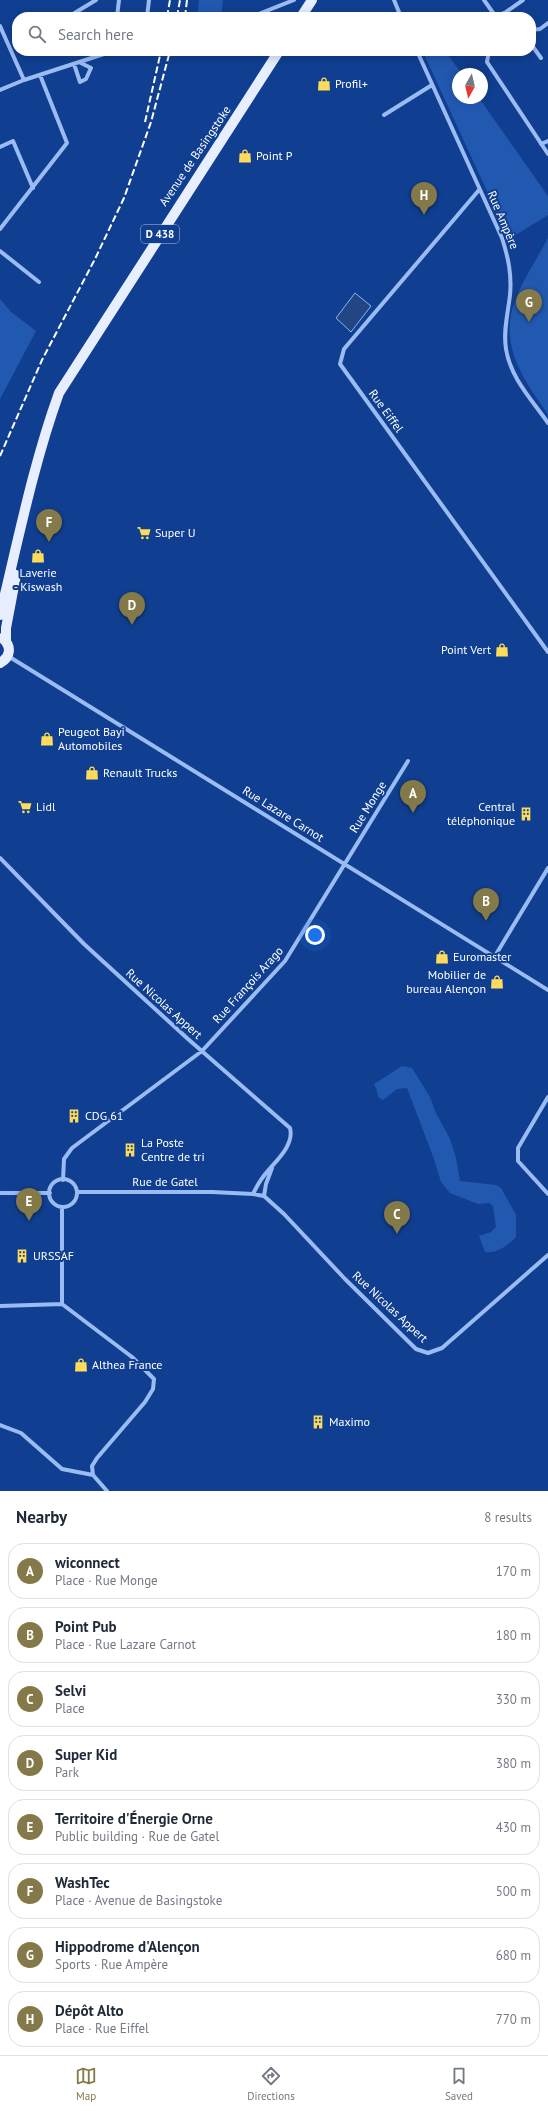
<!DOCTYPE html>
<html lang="en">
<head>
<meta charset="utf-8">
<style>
  body { margin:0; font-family:"PT Sans",sans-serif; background:#f6f6f7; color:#1f2937 }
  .compass { position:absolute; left:452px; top:68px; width:36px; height:36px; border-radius:50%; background:#fff; box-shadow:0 2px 10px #0003; rotate:188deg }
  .you { position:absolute; left:315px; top:935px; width:14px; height:14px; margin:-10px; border:3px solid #fff; border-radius:50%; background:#1a73e8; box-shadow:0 0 0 6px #1a73e833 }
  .badge { display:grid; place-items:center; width:26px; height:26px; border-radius:50%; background:#847948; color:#fff; font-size:13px; font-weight:700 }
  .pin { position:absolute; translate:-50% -33px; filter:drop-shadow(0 1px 2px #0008) }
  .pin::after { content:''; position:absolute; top:21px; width:14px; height:12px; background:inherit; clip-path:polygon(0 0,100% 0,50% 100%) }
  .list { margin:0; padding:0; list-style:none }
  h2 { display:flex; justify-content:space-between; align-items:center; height:52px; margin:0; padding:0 16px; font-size:17px }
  h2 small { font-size:13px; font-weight:400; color:#747a83 }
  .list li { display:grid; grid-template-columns:26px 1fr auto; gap:12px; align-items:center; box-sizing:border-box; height:56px; margin:0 8px 8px; padding:0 8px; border:1px solid #e0e1e3; border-radius:16px }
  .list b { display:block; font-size:15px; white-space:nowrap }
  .list p { margin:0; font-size:13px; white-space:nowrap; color:#747a83 }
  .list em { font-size:13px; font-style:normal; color:#747a83 }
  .icon { flex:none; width:22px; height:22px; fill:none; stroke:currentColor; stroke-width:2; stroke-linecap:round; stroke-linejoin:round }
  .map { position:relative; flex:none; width:548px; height:1491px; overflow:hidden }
  .search { position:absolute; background:#fff; box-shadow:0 2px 10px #0003; left:12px; right:12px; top:12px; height:44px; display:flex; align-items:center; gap:10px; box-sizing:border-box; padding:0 14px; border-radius:16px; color:#747a83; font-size:15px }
  .sheet { height:564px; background:#fff }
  nav { display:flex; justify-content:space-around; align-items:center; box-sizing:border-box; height:56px; border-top:1px solid #e0e1e3; background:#fff; font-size:11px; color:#747a83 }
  nav a { display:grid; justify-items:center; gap:2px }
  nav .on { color:#847948 }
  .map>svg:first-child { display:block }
  .green { fill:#2158b0 }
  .water { fill:#224683; stroke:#8cb6f7 }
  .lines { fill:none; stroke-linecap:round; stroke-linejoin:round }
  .minor { stroke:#9abcf3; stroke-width:4 }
  .primary { stroke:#e6eeff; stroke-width:10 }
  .rail { stroke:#fff; stroke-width:2; stroke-dasharray:7 3; stroke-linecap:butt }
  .labels { text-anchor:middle; stroke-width:4; stroke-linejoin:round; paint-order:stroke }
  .shield { fill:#103f91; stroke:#b7c5de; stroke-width:1 }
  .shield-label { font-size:11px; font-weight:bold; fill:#fff }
  .poi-label { font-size:12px; fill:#fff; stroke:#103f91; text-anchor:start }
  .street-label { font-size:12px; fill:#fff; stroke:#103f91 }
</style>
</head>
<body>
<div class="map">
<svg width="548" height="1491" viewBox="0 0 548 1491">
  <rect width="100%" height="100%" fill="#103f91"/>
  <path class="green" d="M 199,0 L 223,0 L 221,17 L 197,17 Z
    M 431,51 L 445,51 L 462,74 L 458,74 L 458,98 L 479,98 L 548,196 L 548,215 L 509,239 L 424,54 Z
    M 548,238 L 548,414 C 524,381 498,344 515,301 C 523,279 537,259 548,238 Z
    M 0,299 L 11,312 L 36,331 L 0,399 Z
    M 402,1066 L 412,1068 L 430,1097 L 435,1111 L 450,1139 L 456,1158 L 460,1181 L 496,1185 L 501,1188 L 516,1215 L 516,1237 C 508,1245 497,1254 485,1252 L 479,1236 L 491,1232 L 496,1227 L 493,1206 L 489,1203 L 478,1204 L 450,1193 L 441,1182 L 434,1159 L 407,1088 L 397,1089 L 383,1100 L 378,1097 L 377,1091 L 374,1084 Z"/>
  <path class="water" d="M 355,293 L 371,306 L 351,332 L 336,318 Z"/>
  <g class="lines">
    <path class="minor" d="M 394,0 L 401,17
      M 484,0 L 496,17
      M 506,12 L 511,17
      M 68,17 L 96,0
      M 117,17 L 119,0
      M 147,17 L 149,0
      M 251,17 L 294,0
      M 495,17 L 506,12 L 523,0
      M 0,26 L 24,80
      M 531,30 L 540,29 L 548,23
      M 531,44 L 541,58
      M 417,51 L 502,238 C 508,257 512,274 510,295 C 508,313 503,331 506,349 C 510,377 532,400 548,423
      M 489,51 L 487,62 L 548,154
      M 143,53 L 143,51
      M 74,64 L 80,82 L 86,79 L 91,68 L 79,62
      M 0,90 L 24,80 L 113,51
      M 384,115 L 432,85
      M 541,144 L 548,141
      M 0,147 L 13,141 L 33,188
      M 479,190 L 344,349 L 340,364 L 548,652
      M 0,229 L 67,143 L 40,75
      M 0,251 L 39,282
      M 8,656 L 548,990
      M 0,858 L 84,944 L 188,1039 L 290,1128 C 295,1147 272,1164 263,1177 C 259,1182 256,1188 253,1194
      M 495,956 L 548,868
      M 548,1097 L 518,1148 L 518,1161 L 548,1194
      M49 1193a14 14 0 1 1 28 0a14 14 0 1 1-28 0Z
      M 63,1180 L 64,1159 L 72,1148 L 202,1051 L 285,961 L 408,761
      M 77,1192 L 212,1192 L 253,1194 L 264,1196 L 284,1214 L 345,1279 L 416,1349 L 428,1353 L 442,1348 L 548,1255
      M 0,1193 L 50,1193
      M 264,1196 L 266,1184 L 272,1168
      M 62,1304 L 132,1357 L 154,1379 L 153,1389 L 145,1402 L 97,1458 L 92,1466 L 93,1475 L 107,1491
      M 0,1306 L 62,1304 L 62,1207
      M 0,1425 L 21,1433 L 62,1469 L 93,1475"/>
    <path class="primary" d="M 301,17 L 312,0
      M 0,615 C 18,541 33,465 59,393 L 279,51
      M 6,642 L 6,628 L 16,575
      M 0,663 C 11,657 12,646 2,638"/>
    <path class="rail" d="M 167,17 L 170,0
      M 177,17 L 180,0
      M 185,17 L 187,0
      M 145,122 L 161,51
      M 0,456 L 42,360 L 95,259 L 124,198 L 151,122 L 170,51"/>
  </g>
  <defs>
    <g id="shop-bare" transform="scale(1.08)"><path d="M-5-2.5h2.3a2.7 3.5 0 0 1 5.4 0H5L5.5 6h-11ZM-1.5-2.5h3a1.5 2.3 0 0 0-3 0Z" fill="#ffdb5c" stroke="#103f91" stroke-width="2.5" paint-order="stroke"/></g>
    <g id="supermarket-bare" transform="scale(1.08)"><path d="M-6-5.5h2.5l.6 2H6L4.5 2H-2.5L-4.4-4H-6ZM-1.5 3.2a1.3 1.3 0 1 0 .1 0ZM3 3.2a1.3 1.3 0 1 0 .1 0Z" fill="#ffdb5c" stroke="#103f91" stroke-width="2.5" paint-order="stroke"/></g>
    <g id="building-bare" transform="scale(1.08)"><path d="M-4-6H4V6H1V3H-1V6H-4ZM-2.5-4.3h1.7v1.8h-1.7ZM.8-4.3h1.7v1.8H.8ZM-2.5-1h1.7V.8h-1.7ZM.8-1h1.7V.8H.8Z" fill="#ffdb5c" stroke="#103f91" stroke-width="2.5" paint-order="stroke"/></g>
  </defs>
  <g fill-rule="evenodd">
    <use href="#shop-bare" x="324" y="84"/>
    <use href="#shop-bare" x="245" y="156"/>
    <use href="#supermarket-bare" x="144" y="533"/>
    <use href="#shop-bare" x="38" y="556"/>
    <use href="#shop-bare" x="502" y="650"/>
    <use href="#shop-bare" x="47" y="739"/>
    <use href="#shop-bare" x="92" y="773"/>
    <use href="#supermarket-bare" x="25" y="807"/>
    <use href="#building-bare" x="526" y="814"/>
    <use href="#shop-bare" x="442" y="957"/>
    <use href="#shop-bare" x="497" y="982"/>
    <use href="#building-bare" x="74" y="1116"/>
    <use href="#building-bare" x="130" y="1150"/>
    <use href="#building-bare" x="22" y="1256"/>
    <use href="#shop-bare" x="81" y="1365"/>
    <use href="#building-bare" x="318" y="1422"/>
  </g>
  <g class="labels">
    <rect class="shield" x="141" y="225" width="38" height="18" rx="3"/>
    <g class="shield-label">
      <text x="160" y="238">D 438</text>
    </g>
    <g class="poi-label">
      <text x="335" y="88">Profil+</text>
      <text x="256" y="160">Point P</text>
      <text x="155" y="537">Super U</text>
      <text x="38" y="577" text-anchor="middle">Laverie<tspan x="38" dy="14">- Kiswash</tspan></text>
      <text x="491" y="654" text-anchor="end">Point Vert</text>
      <text x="58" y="736">Peugeot Bayi<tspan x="58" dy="14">Automobiles</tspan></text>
      <text x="103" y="777">Renault Trucks</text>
      <text x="36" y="811">Lidl</text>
      <text x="515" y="811" text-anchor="end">Central<tspan x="515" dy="14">téléphonique</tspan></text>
      <text x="453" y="961">Euromaster</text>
      <text x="486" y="979" text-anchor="end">Mobilier de<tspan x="486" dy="14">bureau Alençon</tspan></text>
      <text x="85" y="1120">CDG 61</text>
      <text x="141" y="1147">La Poste<tspan x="141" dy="14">Centre de tri</tspan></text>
      <text x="33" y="1260">URSSAF</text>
      <text x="92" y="1369">Althea France</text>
      <text x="329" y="1426">Maximo</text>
    </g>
    <g class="street-label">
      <text transform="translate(195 156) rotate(-56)" y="4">Avenue de Basingstoke</text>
      <text transform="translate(503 220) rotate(67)" y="4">Rue Ampère</text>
      <text transform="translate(386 411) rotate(54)" y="4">Rue Eiffel</text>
      <text transform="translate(368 807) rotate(-58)" y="4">Rue Monge</text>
      <text transform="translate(283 814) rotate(32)" y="4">Rue Lazare Carnot</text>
      <text transform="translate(248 985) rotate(-48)" y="4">Rue François Arago</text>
      <text transform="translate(164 1004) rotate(42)" y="4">Rue Nicolas Appert</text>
      <text x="165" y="1186">Rue de Gatel</text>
      <text transform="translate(390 1307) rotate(43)" y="4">Rue Nicolas Appert</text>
    </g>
  </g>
</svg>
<svg class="compass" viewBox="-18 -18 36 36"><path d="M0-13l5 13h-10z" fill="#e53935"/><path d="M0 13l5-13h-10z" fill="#747a83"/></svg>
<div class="you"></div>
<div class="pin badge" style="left:413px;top:813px">A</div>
<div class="pin badge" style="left:486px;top:921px">B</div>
<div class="pin badge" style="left:397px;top:1234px">C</div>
<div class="pin badge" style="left:132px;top:625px">D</div>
<div class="pin badge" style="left:29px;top:1221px">E</div>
<div class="pin badge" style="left:49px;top:542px">F</div>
<div class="pin badge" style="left:529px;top:322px">G</div>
<div class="pin badge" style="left:424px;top:215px">H</div>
<div class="search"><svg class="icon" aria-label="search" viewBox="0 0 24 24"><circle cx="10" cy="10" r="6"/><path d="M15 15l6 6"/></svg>Search here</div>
</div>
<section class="sheet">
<h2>Nearby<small>8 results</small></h2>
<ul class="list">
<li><span class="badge">A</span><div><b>wiconnect</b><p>Place · Rue Monge</p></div><em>170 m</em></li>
<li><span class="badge">B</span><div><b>Point Pub</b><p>Place · Rue Lazare Carnot</p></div><em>180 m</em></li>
<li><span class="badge">C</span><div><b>Selvi</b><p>Place</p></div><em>330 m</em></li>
<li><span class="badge">D</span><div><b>Super Kid</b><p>Park</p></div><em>380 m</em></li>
<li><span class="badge">E</span><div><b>Territoire d'Énergie Orne</b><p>Public building · Rue de Gatel</p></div><em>430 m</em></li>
<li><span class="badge">F</span><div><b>WashTec</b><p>Place · Avenue de Basingstoke</p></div><em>500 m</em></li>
<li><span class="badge">G</span><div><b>Hippodrome d'Alençon</b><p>Sports · Rue Ampère</p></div><em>680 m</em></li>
<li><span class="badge">H</span><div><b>Dépôt Alto</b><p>Place · Rue Eiffel</p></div><em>770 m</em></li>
</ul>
</section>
<nav>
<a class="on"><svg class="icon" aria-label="map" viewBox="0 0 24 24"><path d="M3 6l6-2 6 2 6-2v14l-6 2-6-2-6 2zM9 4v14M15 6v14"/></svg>Map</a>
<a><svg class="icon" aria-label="directions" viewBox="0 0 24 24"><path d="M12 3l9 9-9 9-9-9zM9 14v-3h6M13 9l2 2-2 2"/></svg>Directions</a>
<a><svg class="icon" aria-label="saved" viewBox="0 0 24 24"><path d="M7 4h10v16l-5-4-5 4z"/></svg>Saved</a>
</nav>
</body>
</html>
